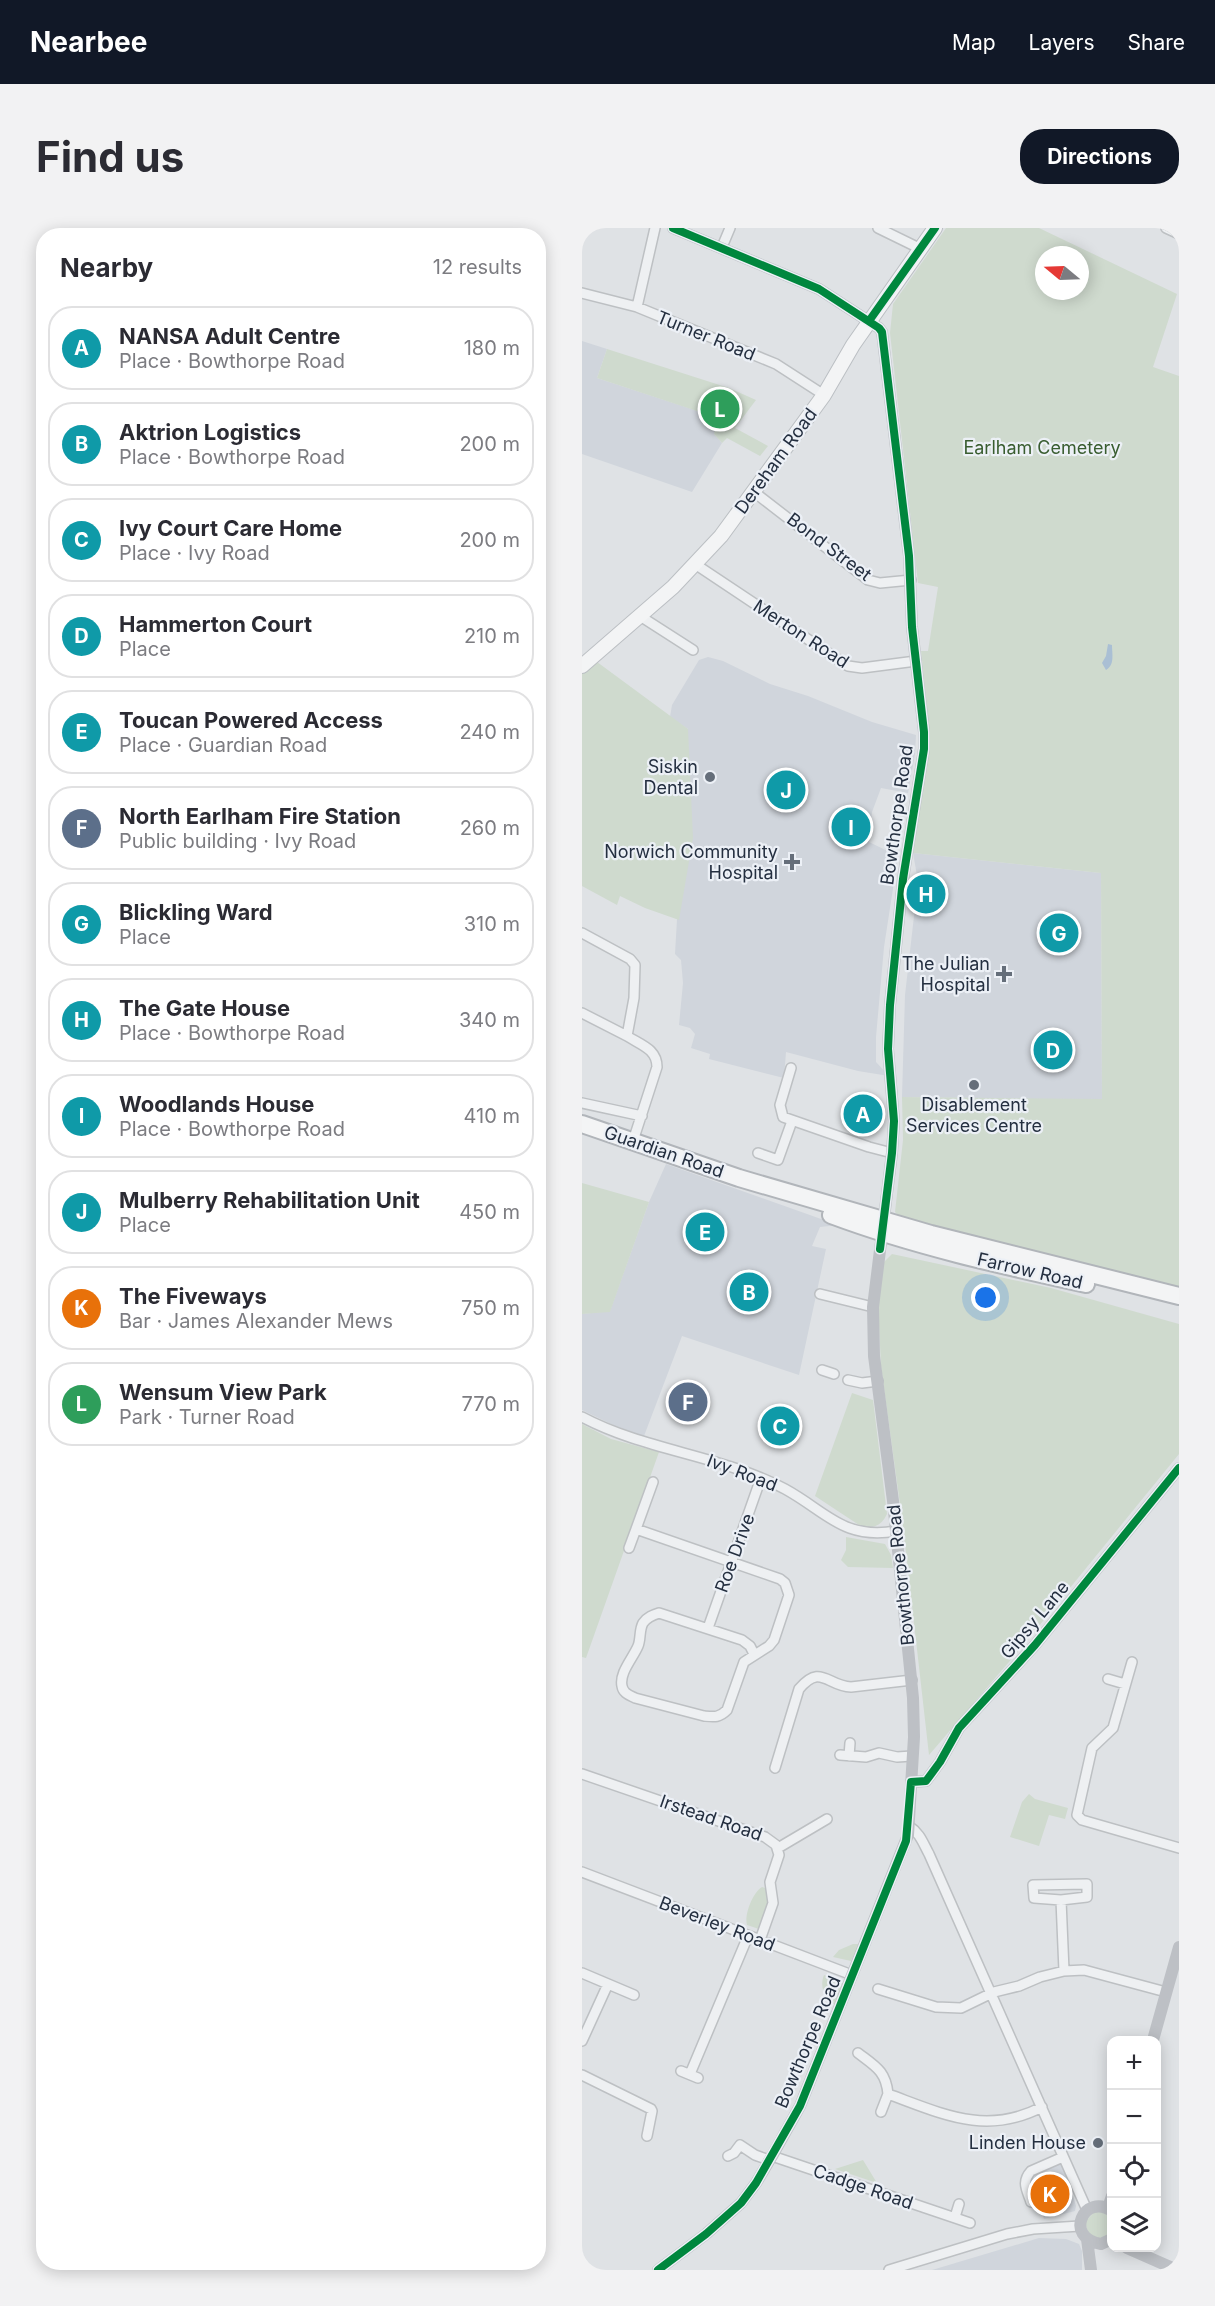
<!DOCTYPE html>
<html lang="en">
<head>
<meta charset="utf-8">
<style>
  body { margin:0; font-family:Inter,sans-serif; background:#f2f2f3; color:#2b2b33 }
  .controls { position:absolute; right:18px; bottom:18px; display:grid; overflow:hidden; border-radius:12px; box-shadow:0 3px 15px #0003 }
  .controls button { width:54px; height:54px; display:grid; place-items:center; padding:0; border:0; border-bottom:2px solid #e1e1e2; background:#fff; color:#2b2b33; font:30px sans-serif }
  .compass { position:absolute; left:453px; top:18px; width:54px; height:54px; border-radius:50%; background:#fff; box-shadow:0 3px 15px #0003; rotate:289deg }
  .you { position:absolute; left:404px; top:1070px; width:21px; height:21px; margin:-15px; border:4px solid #fff; border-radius:50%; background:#1a73e8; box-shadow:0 0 0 9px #1a73e833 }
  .badge { display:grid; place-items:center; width:39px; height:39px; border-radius:50%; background:#111827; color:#fff; font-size:20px; font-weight:700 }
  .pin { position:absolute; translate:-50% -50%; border:3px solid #fff; box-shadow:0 2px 6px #0006 }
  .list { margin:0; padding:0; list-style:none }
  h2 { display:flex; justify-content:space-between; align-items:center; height:78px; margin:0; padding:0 24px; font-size:26px }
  h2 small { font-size:20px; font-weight:400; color:#7c7c81 }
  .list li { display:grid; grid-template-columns:39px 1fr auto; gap:18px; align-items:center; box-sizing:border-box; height:84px; margin:0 12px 12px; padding:0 12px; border:2px solid #e1e1e2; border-radius:24px }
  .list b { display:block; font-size:22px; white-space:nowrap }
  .list p { margin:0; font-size:20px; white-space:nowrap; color:#7c7c81 }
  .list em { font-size:20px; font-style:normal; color:#7c7c81 }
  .icon { flex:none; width:33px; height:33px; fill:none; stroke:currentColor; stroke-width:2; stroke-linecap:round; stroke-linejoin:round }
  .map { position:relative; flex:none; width:597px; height:2042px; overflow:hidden; border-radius:24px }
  header { display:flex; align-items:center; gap:36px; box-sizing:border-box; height:84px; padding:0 30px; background:#111827; color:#fff }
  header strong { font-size:28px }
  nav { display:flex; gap:33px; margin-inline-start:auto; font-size:21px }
  .intro { display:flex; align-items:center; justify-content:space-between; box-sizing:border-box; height:144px; padding:0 36px }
  h1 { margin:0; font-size:42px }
  .button { padding:15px 27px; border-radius:24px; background:#111827; color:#fff; font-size:21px; font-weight:700 }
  main { display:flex; gap:36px; padding:0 36px }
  aside { flex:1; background:#fff; border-radius:24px; box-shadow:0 3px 15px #0003 }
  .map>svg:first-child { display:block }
  .built { fill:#d0d5dc }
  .green { fill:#cfdace; fill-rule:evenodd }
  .water { fill:#aabfd4 }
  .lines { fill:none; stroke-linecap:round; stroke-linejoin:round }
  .street-casing { stroke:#bdc0c3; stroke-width:12 }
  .primary-casing { stroke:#bbbfc3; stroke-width:16 }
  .highway-casing { stroke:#b1b5ba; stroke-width:20 }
  .street { stroke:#eef0f2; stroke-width:9 }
  .secondary { stroke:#bdc0c5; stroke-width:12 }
  .primary { stroke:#f3f4f5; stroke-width:14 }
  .highway { stroke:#f3f4f5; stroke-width:16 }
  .cycleway-casing { stroke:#ecf0f6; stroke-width:11 }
  .cycleway { stroke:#00873e; stroke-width:8 }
  .poi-dot { fill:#656e7a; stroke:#ecf0f6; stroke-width:2 }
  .labels { text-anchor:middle; stroke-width:4.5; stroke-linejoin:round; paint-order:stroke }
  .street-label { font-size:18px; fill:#242f40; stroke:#ecf0f6 }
  .park-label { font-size:18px; fill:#395d30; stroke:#ecf0f6 }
  .poi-label { font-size:18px; fill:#242f40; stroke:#ecf0f6; text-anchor:end }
</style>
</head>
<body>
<header>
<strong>Nearbee</strong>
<nav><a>Map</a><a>Layers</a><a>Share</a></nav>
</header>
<div class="intro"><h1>Find us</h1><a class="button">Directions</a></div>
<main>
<aside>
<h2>Nearby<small>12 results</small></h2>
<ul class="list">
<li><span class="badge" style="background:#0f9aa8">A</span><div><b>NANSA Adult Centre</b><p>Place · Bowthorpe Road</p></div><em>180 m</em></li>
<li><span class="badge" style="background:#0f9aa8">B</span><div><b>Aktrion Logistics</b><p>Place · Bowthorpe Road</p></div><em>200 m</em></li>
<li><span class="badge" style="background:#0f9aa8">C</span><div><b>Ivy Court Care Home</b><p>Place · Ivy Road</p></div><em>200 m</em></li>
<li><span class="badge" style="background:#0f9aa8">D</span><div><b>Hammerton Court</b><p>Place</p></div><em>210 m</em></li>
<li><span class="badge" style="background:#0f9aa8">E</span><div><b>Toucan Powered Access</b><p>Place · Guardian Road</p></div><em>240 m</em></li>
<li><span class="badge" style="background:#5c6f8a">F</span><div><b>North Earlham Fire Station</b><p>Public building · Ivy Road</p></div><em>260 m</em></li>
<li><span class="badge" style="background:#0f9aa8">G</span><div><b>Blickling Ward</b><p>Place</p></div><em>310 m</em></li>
<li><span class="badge" style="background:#0f9aa8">H</span><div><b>The Gate House</b><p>Place · Bowthorpe Road</p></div><em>340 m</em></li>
<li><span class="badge" style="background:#0f9aa8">I</span><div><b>Woodlands House</b><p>Place · Bowthorpe Road</p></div><em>410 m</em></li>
<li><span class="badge" style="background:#0f9aa8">J</span><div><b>Mulberry Rehabilitation Unit</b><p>Place</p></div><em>450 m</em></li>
<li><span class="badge" style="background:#e8710a">K</span><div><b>The Fiveways</b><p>Bar · James Alexander Mews</p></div><em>750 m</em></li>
<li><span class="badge" style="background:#2e9e5b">L</span><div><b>Wensum View Park</b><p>Park · Turner Road</p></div><em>770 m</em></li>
</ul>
</aside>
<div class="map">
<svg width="597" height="2042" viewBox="0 0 597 2042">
  <rect width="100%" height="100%" fill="#dfe2e5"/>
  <path class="built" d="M 0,113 L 25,121 L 15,150 L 137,190 L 132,206 L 140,215 L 110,264 L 0,226 Z
    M 126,429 L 141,433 L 188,456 L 226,468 L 290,494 L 334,507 L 333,526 L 326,565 L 299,560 L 290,584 L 287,614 L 316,628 L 302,719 L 294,809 L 294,834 L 307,848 L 276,843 L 204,824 L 202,850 L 127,831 L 128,826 L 109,820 L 113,806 L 108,800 L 97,797 L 101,755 L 99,732 L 93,726 L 106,501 L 88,489 L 90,477 L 117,432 Z
    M 331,625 L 519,645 L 520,872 L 320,869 L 323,767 L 336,653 Z
    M 84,936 L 256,997 L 238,999 L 230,1018 L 244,1021 L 217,1147 L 100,1108 L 62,1208 L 48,1205 L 0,1182 L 0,1086 L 28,1083 L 67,974 Z
    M 481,1935 L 494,1978 L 493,1983 L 462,1991 L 450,1952 L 457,1943 Z
    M 457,2010 L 484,2011 L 497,2016 L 500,2023 L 500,2042 L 350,2042 Z"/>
  <path class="green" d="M 364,0 L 457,0 L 595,66 L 571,139 L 597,148 L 597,1059 L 332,993 L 319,990 L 313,984 L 321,912 L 320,869 L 520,871 L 519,645 L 331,625 L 346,531 L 345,478 L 339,423 L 346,423 L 356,359 L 336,355 L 308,105 L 311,76 ZM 462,27 L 498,27 L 498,63 L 462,63 Z
    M 25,121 L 147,160 L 174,172 L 153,200 L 186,218 L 178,228 L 145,210 L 140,215 L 132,206 L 136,190 L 15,150 Z
    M 11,431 L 106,501 L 111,610 L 97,692 L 63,680 L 38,668 L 35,677 L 0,658 L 0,440 Z
    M 0,955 L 67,974 L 28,1084 L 0,1086 Z
    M 310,1026 L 469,1060 L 597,1096 L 597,1226 L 439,1420 L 347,1527 L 321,1298 L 299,1138 L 296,1076 L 302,1034 Z
    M 270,1165 L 291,1172 L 305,1286 C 299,1299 290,1301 277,1297 L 233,1268 Z
    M 0,1196 L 29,1211 L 77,1224 L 4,1430 L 0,1429 Z
    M 264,1309 L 303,1316 L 309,1327 L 311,1340 L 266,1339 L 259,1332 L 264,1322 Z
    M 447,1566 L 453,1571 L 486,1580 L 483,1591 L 467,1587 L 457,1618 L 428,1609 L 440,1574 Z
    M 180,1659 L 183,1660 C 191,1676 183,1685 177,1701 L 165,1697 C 162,1687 171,1664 180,1659 Z
    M 271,1716 L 277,1716 L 269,1733 L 251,1729 L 257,1722 Z
    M 242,1747 L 261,1755 L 255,1778 C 243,1771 237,1760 242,1747 Z
    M 281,1932 L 295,1955 L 253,1941 Z
    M 514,1982 L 529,1988 L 529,2005 L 519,2011 L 507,2007 L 503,1994 Z"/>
  <path class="water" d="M 526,416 L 530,417 C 530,426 533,437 524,442 L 520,435 L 524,428 Z"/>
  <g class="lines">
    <g class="street-casing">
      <path id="street" d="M 296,0 L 339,21
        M 584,0 L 597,6
        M 140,19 L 148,0
        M 0,65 L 55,79 L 194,136 L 242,167
        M 55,79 L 73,0
        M 172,264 L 286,352 L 298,355 L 329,352
        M 113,336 L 266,438 L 280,440 L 334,433
        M 58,388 L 111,422
        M 0,705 L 48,731 L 53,737 L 52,770 L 45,808 C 59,817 75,821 75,839 L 51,913
        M 0,785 L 45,808
        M 209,840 L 198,877 L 201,889 L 287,919 L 310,925
        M 0,875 L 60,888
        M 176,925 L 196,932 L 210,893
        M 238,1066 L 291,1079
        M 240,1142 L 252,1146
        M 266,1152 L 280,1155 L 296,1153
        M 0,1189 C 64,1223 139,1227 203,1261 C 245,1284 261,1312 314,1303
        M 71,1254 L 54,1301 L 198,1351 L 203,1355 L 207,1367 L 192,1412 L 187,1418 L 162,1434 L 145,1482 C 137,1490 132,1489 122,1488 L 53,1470 C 47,1467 41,1465 40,1458 C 37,1445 51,1430 56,1418 C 59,1411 57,1402 61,1395 C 65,1389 71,1387 77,1385 L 160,1412 L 168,1418 L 172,1426
        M 47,1320 L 54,1301
        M 126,1400 L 179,1250
        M 550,1434 L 531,1500 L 510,1520 L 495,1587 L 500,1592 L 597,1620
        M 526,1451 L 543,1456
        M 258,1527 L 284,1529 L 297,1525 L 315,1529 L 330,1528
        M 267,1528 L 268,1515
        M 193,1540 L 217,1461 C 239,1435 245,1458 269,1459 L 330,1452
        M 0,1546 L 183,1609 L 194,1617 L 197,1627 L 188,1654 L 191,1675 L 178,1712
        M 329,1554 L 344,1553 L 358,1534 L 377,1500 L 453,1417 L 597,1240
        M 327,1598 C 338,1605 341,1615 347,1626 L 505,1982
        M 196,1620 L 245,1591
        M 0,1644 L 270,1747
        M 505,1656 L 505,1669 L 479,1672 L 452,1670 L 451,1657 Z
        M 479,1672 L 482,1743
        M 0,1745 L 52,1767
        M 296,1761 L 354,1779 L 379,1780 L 412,1764 L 437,1758 L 458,1749 L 482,1743 L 502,1742 L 584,1764
        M 0,1813 L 26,1756
        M 276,1825 C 293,1838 304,1843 306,1866 C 361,1886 404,1908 460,1879
        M 99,1843 L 116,1850
        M 108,1846 L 166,1708
        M 0,1847 L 69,1881 L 70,1883 L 65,1908
        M 299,1884 L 306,1866
        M 146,1928 L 152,1925 L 158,1917 L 173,1927 L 187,1932
        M 190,1928 L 388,1995
        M 449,1974 C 445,1962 439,1954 449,1943 L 481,1929
        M 373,1989 L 377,1976
        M 307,2042 L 425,2006 L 451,2001 L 498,1998"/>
    </g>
    <g class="primary-casing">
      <path id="primary" d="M 0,438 L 91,359 L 139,308 L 242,167 L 271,117 L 353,0"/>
    </g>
    <g class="highway-casing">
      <path id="highway" d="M 0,896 L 157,950 L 349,1006 L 597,1068
        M 249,987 C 332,1018 418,1037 504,1056"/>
    </g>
    <use href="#street" class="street"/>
    <path class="secondary" d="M 571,1812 L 597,1719
      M 526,1980 L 530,1968
      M 530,1983 C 502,1964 481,2010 519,2016 L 530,2011
      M 505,2011 L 509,2042
      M 545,2020 L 595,2042
      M 76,2042 L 124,2006 L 159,1975 L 174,1955 L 190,1928 L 218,1878 L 326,1607 L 332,1509 L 331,1470 L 311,1273 L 292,1128 L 291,1079 L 310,925 L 312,893 L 306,821 L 308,777 L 321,651 L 342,521 L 342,504 L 330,399 L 327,328 L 300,104 L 297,100 L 237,61 L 91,0"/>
    <use href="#primary" class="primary"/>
    <use href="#highway" class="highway"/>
    <g class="cycleway-casing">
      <path id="cycleway" d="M 91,0 L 237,61 L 297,100 L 300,104 L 327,328 L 330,399 L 342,504 L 342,521 L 321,651 L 308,777 L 306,821 L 312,893 L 310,925 L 298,1021
        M 287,93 L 353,0
        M 76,2042 L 124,2006 L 159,1975 L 174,1955 L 218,1878 L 324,1613 L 329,1554 L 344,1553 L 358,1534 L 377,1500 L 453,1417 L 597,1240"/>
    </g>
    <use href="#cycleway" class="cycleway"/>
  </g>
  <g class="poi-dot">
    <circle cx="128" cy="549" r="6"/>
    <path d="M207 625h6v6h6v6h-6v6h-6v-6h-6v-6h6z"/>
    <path d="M419 737h6v6h6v6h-6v6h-6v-6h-6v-6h6z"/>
    <circle cx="392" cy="857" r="6"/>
    <circle cx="516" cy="1915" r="6"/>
  </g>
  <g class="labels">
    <g class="street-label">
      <text transform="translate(124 108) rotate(22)" y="6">Turner Road</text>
      <text transform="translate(194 233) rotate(-54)" y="6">Dereham Road</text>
      <text transform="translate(247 319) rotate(37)" y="6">Bond Street</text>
      <text transform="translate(219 406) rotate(33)" y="6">Merton Road</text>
      <text transform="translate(315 587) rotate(-82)" y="6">Bowthorpe Road</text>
      <text transform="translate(82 924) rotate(19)" y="6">Guardian Road</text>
      <text transform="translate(448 1043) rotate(13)" y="6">Farrow Road</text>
      <text transform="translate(160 1245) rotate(21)" y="6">Ivy Road</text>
      <text transform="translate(153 1325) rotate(-70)" y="6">Roe Drive</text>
      <text transform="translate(319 1347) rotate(-96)" y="6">Bowthorpe Road</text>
      <text transform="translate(453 1392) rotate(-50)" y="6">Gipsy Lane</text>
      <text transform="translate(129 1590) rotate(19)" y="6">Irstead Road</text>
      <text transform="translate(135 1696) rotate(21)" y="6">Beverley Road</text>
      <text transform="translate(226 1814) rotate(-67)" y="6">Bowthorpe Road</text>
      <text transform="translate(281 1959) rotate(19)" y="6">Cadge Road</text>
    </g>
    <g class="park-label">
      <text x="460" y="226">Earlham Cemetery</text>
    </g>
    <g class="poi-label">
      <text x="116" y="545">Siskin<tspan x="116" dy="21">Dental</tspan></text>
      <text x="196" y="630">Norwich Community<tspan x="196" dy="21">Hospital</tspan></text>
      <text x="408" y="742">The Julian<tspan x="408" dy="21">Hospital</tspan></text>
      <text x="392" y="883" text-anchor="middle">Disablement<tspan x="392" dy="21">Services Centre</tspan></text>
      <text x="504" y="1921">Linden House</text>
    </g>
  </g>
</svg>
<div class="controls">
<button>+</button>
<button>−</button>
<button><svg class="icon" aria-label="locate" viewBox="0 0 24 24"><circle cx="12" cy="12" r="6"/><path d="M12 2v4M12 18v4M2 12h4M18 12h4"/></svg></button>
<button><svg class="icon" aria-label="layers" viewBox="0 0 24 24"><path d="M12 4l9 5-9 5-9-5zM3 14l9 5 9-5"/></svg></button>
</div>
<svg class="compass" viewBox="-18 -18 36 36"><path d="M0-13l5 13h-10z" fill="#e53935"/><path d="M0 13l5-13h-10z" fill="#7c7c81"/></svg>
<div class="you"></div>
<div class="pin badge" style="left:281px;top:886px;background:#0f9aa8">A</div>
<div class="pin badge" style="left:167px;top:1064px;background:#0f9aa8">B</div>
<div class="pin badge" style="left:198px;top:1198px;background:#0f9aa8">C</div>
<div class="pin badge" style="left:471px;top:822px;background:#0f9aa8">D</div>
<div class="pin badge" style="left:123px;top:1004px;background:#0f9aa8">E</div>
<div class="pin badge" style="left:106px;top:1174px;background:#5c6f8a">F</div>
<div class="pin badge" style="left:477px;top:705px;background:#0f9aa8">G</div>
<div class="pin badge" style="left:344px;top:666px;background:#0f9aa8">H</div>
<div class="pin badge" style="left:269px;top:599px;background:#0f9aa8">I</div>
<div class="pin badge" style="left:204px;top:562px;background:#0f9aa8">J</div>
<div class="pin badge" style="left:468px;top:1966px;background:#e8710a">K</div>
<div class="pin badge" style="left:138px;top:181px;background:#2e9e5b">L</div>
</div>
</main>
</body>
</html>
